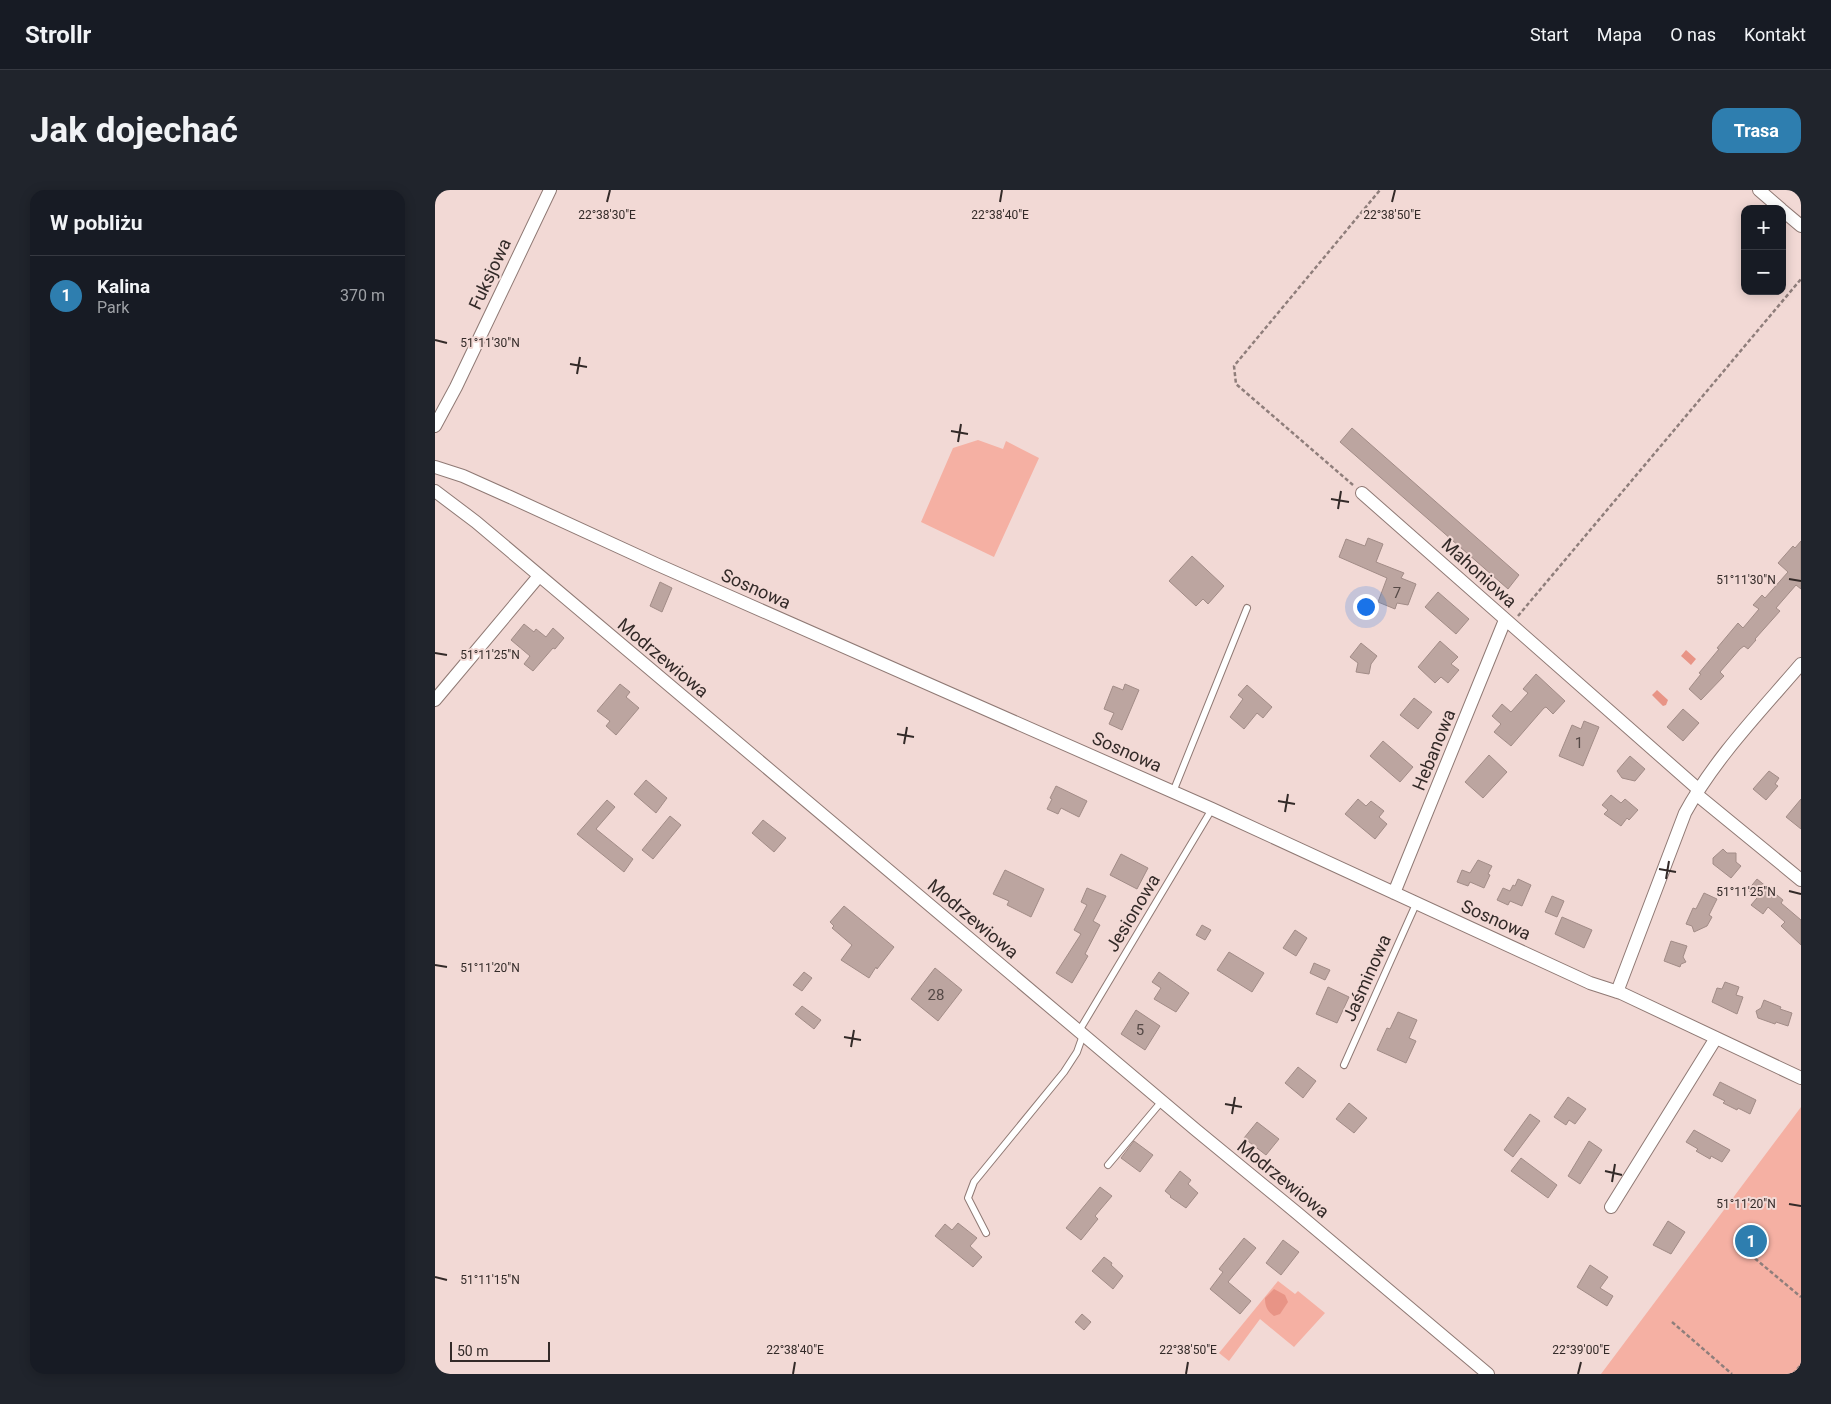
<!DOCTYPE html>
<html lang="pl">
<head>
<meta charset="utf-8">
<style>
  body { margin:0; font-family:Roboto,sans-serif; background:#20242c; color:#f1f3f6 }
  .controls { position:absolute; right:15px; top:15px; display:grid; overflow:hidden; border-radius:10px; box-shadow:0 2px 12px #0003 }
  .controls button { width:45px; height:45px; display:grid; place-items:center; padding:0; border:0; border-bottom:1px solid #363941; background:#171b24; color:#f1f3f6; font:25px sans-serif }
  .scale { position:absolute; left:15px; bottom:12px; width:100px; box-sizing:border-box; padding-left:5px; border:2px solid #332a28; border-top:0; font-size:14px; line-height:18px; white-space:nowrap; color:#332a28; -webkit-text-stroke:4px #f2d9d5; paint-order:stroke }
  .you { position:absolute; left:930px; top:416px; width:18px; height:18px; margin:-12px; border:4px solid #fff; border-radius:50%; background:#1a73e8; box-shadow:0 0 0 8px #1a73e833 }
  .badge { display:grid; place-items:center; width:32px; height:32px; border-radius:50%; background:#2e7eaf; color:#fff; font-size:16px; font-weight:700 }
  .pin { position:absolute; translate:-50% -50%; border:2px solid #fff; box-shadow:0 1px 5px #0006 }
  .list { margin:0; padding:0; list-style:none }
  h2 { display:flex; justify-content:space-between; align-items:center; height:65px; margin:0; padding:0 20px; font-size:21px }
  h2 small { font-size:16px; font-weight:400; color:#9ea1a6 }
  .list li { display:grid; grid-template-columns:32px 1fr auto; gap:15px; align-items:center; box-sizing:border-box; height:80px; padding:0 20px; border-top:1px solid #363941 }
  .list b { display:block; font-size:19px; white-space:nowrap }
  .list p { margin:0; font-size:16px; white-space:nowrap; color:#9ea1a6 }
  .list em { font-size:16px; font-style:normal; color:#9ea1a6 }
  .map { position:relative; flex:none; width:1366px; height:1184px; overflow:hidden; border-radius:15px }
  header { display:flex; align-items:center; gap:30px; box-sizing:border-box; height:70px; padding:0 25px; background:#171b24; border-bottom:1px solid #363941 }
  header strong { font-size:24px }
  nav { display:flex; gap:28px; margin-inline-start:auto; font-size:18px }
  .intro { display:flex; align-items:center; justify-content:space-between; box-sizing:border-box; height:120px; padding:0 30px }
  h1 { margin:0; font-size:35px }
  .button { padding:12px 22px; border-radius:15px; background:#2e7eaf; color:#fff; font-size:18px; font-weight:700 }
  main { display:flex; gap:30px; padding:0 30px }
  aside { flex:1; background:#171b24; border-radius:15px; box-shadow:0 2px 12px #0003 }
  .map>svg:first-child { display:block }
  .green { fill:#f5b0a3 }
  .water { fill:#e89486 }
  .building { fill:#bca5a0; stroke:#a28c87 }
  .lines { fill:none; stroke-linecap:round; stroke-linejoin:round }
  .service-casing { stroke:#8f7974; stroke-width:8 }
  .minor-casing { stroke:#8f7974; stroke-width:14 }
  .path { stroke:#8f7e7b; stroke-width:2.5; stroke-dasharray:4 2.5; stroke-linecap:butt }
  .service { stroke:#fff; stroke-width:6 }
  .minor { stroke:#fff; stroke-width:12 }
  .ticks { fill:none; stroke:#332a28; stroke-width:2 }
  .labels { text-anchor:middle; stroke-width:4; stroke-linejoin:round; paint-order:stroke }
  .number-label { font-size:15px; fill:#554946 }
  .street-label { font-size:18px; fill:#332a28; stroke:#f2d9d5 }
  .ticks-label { font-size:12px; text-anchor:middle; fill:#332a28; stroke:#f2d9d5; stroke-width:4; stroke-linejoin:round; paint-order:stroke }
</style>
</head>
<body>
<header>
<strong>Strollr</strong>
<nav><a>Start</a><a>Mapa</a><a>O nas</a><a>Kontakt</a></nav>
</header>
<div class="intro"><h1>Jak dojechać</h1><a class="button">Trasa</a></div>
<main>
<aside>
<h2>W pobliżu<small></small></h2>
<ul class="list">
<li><span class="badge">1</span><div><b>Kalina</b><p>Park</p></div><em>370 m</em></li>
</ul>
</aside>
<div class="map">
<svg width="1366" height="1184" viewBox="0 0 1366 1184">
  <rect width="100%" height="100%" fill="#f2d9d5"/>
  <path class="green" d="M 543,250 L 568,259 L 571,251 L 604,268 L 559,367 L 486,332 L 518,258 Z
    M 1366,917 L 1366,1184 L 1166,1184 Z
    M 843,1091 L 860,1104 L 863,1101 L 890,1123 L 859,1157 L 825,1129 L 794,1171 L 784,1163 Z"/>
  <path class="water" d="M 1251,460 L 1261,469 L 1256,475 L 1246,466 Z
    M 1222,500 L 1233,510 L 1231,515 L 1228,516 L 1217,505 Z
    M 839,1099 L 850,1105 L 853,1112 L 845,1124 L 839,1126 C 832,1121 830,1116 830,1108 Z"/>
  <path class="building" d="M 917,238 L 1084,385 L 1073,399 L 905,252 Z
    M 933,348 L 948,354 L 941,372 L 969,383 L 966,388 L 981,394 L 973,415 L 962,413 L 960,419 L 943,412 L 952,388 L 904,367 L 911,349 L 930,356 Z
    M 1366,351 L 1366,399 L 1361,395 L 1341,418 L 1345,421 L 1320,449 L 1321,450 L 1313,459 L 1309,456 L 1305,459 L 1285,482 L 1289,486 L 1266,510 L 1254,499 L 1266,484 L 1264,483 L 1284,459 L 1282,458 L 1303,433 L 1308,438 L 1324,419 L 1318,415 L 1327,405 L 1330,408 L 1353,382 L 1343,373 L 1358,356 L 1360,358 Z
    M 757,366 L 789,396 L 773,414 L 768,409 L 761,416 L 734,391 Z
    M 225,392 L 237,398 L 227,422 L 215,416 Z
    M 1003,402 L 1034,429 L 1021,444 L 990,417 Z
    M 89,434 L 99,442 L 101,439 L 111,447 L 118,438 L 129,448 L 120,459 L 118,458 L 98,481 L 89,474 L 95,466 L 76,450 Z
    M 1005,451 L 1023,467 L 1016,474 L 1024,480 L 1013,493 L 1006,487 L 1000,493 L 983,477 Z
    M 926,453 L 942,466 L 936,474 L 934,484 L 921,482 L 923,473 L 915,467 Z
    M 1101,484 L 1130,511 L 1118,524 L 1111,517 L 1109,518 L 1076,556 L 1059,542 L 1066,534 L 1057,526 L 1067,514 L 1076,522 L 1093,503 L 1088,499 Z
    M 185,494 L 195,502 L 191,507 L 204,518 L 181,545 L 171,536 L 175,531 L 162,521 Z
    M 690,494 L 704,500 L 687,540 L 674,534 L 679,523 L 669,519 L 678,496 L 688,500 Z
    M 812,495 L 837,517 L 828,528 L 822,523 L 809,539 L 795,527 L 808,509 L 803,505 Z
    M 979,508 L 997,522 L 983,539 L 965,525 Z
    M 1248,519 L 1264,533 L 1248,551 L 1232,537 Z
    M 1149,531 L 1164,537 L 1148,576 L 1124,566 L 1137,535 L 1146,539 Z
    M 948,551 L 978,577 L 965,592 L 935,566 Z
    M 1054,565 L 1072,582 L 1048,608 L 1030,592 Z
    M 1195,566 L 1210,579 L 1200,591 L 1187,588 L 1182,581 Z
    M 1334,581 L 1344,588 L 1340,594 L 1343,596 L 1331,610 L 1318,599 Z
    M 211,590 L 232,608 L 221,623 L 199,604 Z
    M 621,596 L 652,611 L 644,627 L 626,618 L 623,624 L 612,619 L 617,609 L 615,608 Z
    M 1176,605 L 1186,613 L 1190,609 L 1203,620 L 1194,630 L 1192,628 L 1186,636 L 1169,624 L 1173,620 L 1167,615 Z
    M 923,609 L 931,616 L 936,611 L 949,621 L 944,627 L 952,634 L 940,649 L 910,624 Z
    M 1366,609 L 1366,639 L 1351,627 Z
    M 172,610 L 180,617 L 161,639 L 198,669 L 189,682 L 142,644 Z
    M 235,626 L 246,635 L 218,669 L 207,660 Z
    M 328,630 L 351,648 L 339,662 L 317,643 Z
    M 1288,659 L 1292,663 L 1301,663 L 1301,672 L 1306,676 L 1296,688 L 1278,674 L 1278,668 Z
    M 686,664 L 713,678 L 702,699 L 675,685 Z
    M 1043,670 L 1057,676 L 1053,684 L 1055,685 L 1049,698 L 1035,692 L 1033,696 L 1022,692 L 1027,680 L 1035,683 Z
    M 570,680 L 609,699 L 596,727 L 572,715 L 574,711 L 558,704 Z
    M 1083,689 L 1096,695 L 1087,716 L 1075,711 L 1073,715 L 1062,710 L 1068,698 L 1075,701 L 1078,695 L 1080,696 Z
    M 1322,689 L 1348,710 L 1346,713 L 1366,730 L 1366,755 L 1346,736 L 1350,732 L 1333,717 L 1328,724 L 1316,715 L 1322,708 L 1313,700 Z
    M 652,698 L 671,706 L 658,731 L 665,735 L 650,764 L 653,766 L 637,793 L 621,783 L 646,744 L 639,740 L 652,715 L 646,712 Z
    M 1269,703 L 1282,709 L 1274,725 L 1277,727 L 1272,736 L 1259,742 L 1257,736 L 1251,734 L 1258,718 L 1261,719 Z
    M 1117,706 L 1129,711 L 1122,727 L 1110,722 Z
    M 409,716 L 459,757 L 442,779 L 441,777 L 434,788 L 406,770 L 417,755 L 397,738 L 399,736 L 395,732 Z
    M 1127,727 L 1157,740 L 1149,758 L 1120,744 Z
    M 767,735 L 776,740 L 770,750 L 761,745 Z
    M 860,740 L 872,748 L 861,766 L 848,758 Z
    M 1236,751 L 1252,756 L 1248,767 L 1251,772 L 1246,774 L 1245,777 L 1229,771 Z
    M 794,762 L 829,783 L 817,802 L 782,780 Z
    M 879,773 L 895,780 L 890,790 L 875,783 Z
    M 500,778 L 527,800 L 503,831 L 476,809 Z
    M 369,782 L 377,788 L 367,801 L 358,795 Z
    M 724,782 L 754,803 L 741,822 L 719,809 L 726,798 L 717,792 Z
    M 1290,792 L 1304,797 L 1301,805 L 1308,807 L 1302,824 L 1277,812 L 1282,798 L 1287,799 Z
    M 893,797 L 914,807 L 902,833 L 881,824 Z
    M 1329,810 L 1346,817 L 1345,819 L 1357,823 L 1353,836 L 1341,832 L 1340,834 L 1323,828 L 1321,821 L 1326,818 Z
    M 367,816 L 386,830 L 379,839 L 360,824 Z
    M 701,820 L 725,836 L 710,860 L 686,844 Z
    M 963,822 L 982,830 L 974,848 L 981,851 L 971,873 L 942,860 L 952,838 L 955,839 Z
    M 863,877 L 881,891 L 868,908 L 850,893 Z
    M 1285,892 L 1321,910 L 1315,924 L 1303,918 L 1302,920 L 1288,913 L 1290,911 L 1278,905 Z
    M 1133,907 L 1151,919 L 1140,934 L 1134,930 L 1131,935 L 1119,927 Z
    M 914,913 L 932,928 L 919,943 L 901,929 Z
    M 1095,924 L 1105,931 L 1078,967 L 1069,960 Z
    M 822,932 L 844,949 L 831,965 L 809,948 Z
    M 1259,940 L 1295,960 L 1287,972 L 1276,966 L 1275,969 L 1261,961 L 1263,959 L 1251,952 Z
    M 699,951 L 718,965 L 705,982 L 686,968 Z
    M 1154,951 L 1167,960 L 1145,994 L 1133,986 Z
    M 1086,968 L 1122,995 L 1113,1008 L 1076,981 Z
    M 745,981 L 756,990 L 753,994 L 763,1003 L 751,1018 L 735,1007 L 736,1006 L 730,1001 Z
    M 665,997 L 677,1006 L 660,1026 L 663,1029 L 646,1050 L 631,1038 Z
    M 1233,1031 L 1250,1042 L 1236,1064 L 1218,1055 Z
    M 523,1033 L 542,1048 L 535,1056 L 547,1067 L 538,1077 L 500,1046 L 510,1034 L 517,1040 Z
    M 809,1048 L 821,1058 L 793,1092 L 816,1111 L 805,1124 L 775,1099 L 788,1082 L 784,1079 Z
    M 848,1050 L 864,1062 L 846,1085 L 831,1073 Z
    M 669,1067 L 677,1073 L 676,1075 L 688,1086 L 678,1099 L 657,1081 Z
    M 1155,1075 L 1173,1087 L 1165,1098 L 1178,1106 L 1172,1116 L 1142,1097 Z
    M 647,1124 L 656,1132 L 649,1140 L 640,1132 Z"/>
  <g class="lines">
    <g class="service-casing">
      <path id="service" d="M 738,602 L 812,418
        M 644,841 L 777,619
        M 909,875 L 981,714
        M 673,975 L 727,911
        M 551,1043 L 533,1008 L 539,992 L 629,882 L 642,862 L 648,845"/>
    </g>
    <g class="minor-casing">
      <path id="minor" d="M 1324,0 L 1346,19
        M 1347,20 L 1366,36
        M 0,236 L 21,197 L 115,0
        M 0,277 L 28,286 L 75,307 L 221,374 L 777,619 L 1155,793 L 1186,803 L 1366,888
        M 0,301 L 41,332 L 761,940 L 862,1023 L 1053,1184
        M 927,303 L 1263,599
        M 0,510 L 104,386
        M 1261,604 L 1366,690
        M 959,703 L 1070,430
        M 1182,802 L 1250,623 C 1280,568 1325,522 1366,474
        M 1176,1017 L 1281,848"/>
    </g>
    <path class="path" d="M 918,295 L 801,194 L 799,176 L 945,0
      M 1083,426 L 1366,89
      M 1305,1056 L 1366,1107
      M 1237,1132 L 1297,1184
      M 1358,1184 L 1366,1175"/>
    <use href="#service" class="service"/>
    <use href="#minor" class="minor"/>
  </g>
  <path class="ticks" d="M 172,12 L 175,0M 565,12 L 567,0M 957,12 L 960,0M 0,150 L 12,153M 135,174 L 152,177M 142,184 L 145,167M 516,241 L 533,244M 523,252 L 526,234M 896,309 L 914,312M 903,319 L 906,301M 1354,389 L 1366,391M 0,463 L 12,465M 462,544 L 479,547M 469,554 L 472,537M 843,611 L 860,614M 850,622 L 853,604M 1224,679 L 1241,682M 1231,689 L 1234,671M 1354,701 L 1366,704M 0,775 L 12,777M 409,847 L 426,850M 416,857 L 419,840M 790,914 L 807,917M 797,924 L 800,907M 1170,981 L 1187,985M 1177,992 L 1180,974M 1354,1014 L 1366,1016M 0,1087 L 12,1090M 358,1184 L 360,1172M 751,1184 L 753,1172M 1143,1184 L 1146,1172"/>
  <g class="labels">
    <g class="number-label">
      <text x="962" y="408">7</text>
      <text x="1144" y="558">1</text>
      <text x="501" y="810">28</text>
      <text x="705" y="845">5</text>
    </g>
    <g class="street-label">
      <text transform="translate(55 84) rotate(-65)" y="6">Fuksjowa</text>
      <text transform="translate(1044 383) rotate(42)" y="6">Mahoniowa</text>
      <text transform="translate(321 399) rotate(24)" y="6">Sosnowa</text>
      <text transform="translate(228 468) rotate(40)" y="6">Modrzewiowa</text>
      <text transform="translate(999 560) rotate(-68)" y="6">Hebanowa</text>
      <text transform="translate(692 562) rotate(24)" y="6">Sosnowa</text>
      <text transform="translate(698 723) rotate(-59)" y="6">Jesionowa</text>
      <text transform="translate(538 729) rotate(40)" y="6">Modrzewiowa</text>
      <text transform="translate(1061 730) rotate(24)" y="6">Sosnowa</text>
      <text transform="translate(932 788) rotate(-66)" y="6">Jaśminowa</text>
      <text transform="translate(848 989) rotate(39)" y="6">Modrzewiowa</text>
    </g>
  </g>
  <g class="ticks-label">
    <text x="172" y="29">22°38'30"E</text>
    <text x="565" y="29">22°38'40"E</text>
    <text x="957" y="29">22°38'50"E</text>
    <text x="55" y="157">51°11'30"N</text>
    <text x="1311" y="394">51°11'30"N</text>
    <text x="55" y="469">51°11'25"N</text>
    <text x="1311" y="706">51°11'25"N</text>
    <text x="55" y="782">51°11'20"N</text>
    <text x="1311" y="1018">51°11'20"N</text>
    <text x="55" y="1094">51°11'15"N</text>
    <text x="360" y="1164">22°38'40"E</text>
    <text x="753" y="1164">22°38'50"E</text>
    <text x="1146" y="1164">22°39'00"E</text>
  </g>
</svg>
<div class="controls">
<button>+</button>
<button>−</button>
</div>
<div class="scale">50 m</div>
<div class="you"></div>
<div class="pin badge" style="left:1316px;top:1051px">1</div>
</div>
</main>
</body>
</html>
